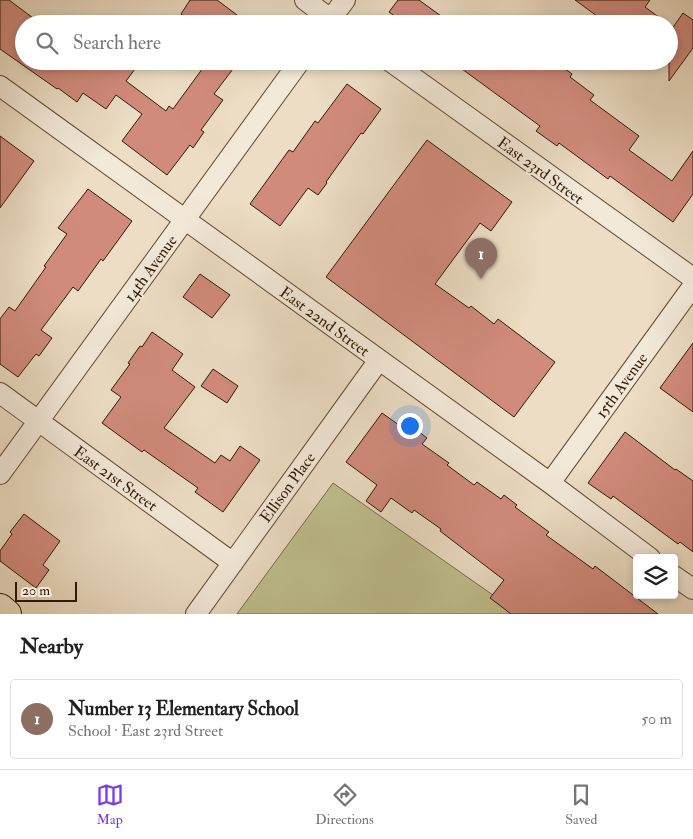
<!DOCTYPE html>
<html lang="en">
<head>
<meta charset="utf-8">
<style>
  body { margin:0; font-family:"IM FELL Double Pica",serif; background:#f6f6f6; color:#222 }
  .controls { position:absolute; right:15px; bottom:15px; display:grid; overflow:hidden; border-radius:5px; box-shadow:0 2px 8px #0003 }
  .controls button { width:45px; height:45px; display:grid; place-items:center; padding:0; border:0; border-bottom:1px solid #e0e0e0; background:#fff; color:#222; font:25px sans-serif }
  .scale { position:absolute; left:15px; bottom:12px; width:62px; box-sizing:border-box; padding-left:5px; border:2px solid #321a05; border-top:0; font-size:14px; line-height:18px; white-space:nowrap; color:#321a05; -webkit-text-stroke:4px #f3e9d9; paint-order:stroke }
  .you { position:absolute; left:409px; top:425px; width:18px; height:18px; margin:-12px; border:4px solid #fff; border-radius:50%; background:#1a73e8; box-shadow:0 0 0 8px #1a73e833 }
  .badge { display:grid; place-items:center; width:32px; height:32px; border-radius:50%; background:#7c3aed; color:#fff; font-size:16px; font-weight:700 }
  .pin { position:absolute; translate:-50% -41px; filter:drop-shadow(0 1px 2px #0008) }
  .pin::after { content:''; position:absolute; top:26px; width:18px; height:15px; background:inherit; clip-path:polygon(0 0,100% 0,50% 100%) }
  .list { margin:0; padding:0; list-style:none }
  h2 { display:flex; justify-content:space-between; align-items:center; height:65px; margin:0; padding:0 20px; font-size:21px }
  h2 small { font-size:16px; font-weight:400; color:#767676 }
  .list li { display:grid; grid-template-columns:32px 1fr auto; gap:15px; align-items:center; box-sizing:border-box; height:80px; margin:0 10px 10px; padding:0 10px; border:1px solid #e0e0e0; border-radius:5px }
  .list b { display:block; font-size:19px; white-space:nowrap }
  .list p { margin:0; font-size:16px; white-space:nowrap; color:#767676 }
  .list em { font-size:16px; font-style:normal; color:#767676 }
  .icon { flex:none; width:28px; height:28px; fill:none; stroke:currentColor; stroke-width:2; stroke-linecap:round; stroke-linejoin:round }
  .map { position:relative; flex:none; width:693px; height:614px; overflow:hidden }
  .search { position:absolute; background:#fff; box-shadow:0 2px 8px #0003; left:15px; right:15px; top:15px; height:55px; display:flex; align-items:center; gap:12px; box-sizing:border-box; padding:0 18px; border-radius:28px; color:#767676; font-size:19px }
  .sheet { height:155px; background:#fff }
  nav { display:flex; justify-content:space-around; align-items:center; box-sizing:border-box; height:70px; border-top:1px solid #e0e0e0; background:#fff; font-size:14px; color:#767676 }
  nav a { display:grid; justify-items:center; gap:2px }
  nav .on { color:#7c3aed }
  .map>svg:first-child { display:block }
  .green { fill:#bfbf8f; stroke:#786c4a }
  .building { fill:#d18b7d; stroke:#321a05 }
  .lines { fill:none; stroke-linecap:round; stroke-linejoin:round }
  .minor-casing { stroke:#604b35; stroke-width:22 }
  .primary-casing { stroke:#321a05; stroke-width:30 }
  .minor { stroke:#f3e9d9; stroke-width:20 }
  .primary { stroke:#ecddc4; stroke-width:28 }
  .labels { text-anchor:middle; stroke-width:4; stroke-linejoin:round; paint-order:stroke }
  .street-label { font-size:16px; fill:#321a05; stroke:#f3e9d9 }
</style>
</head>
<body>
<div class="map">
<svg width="693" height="614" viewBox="0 0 693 614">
  <rect width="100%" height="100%" fill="#ecddc4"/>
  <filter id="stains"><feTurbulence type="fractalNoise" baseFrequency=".004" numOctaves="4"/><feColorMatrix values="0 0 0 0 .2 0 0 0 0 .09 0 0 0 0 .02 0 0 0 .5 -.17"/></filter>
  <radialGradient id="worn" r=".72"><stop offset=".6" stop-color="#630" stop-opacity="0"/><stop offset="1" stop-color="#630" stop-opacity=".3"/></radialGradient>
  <path class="green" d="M 333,483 L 520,614 L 237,614 Z"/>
  <path class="building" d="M 0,0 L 9,0 L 41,24 L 24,24 L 24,61 L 141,61 L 126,81 L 166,111 L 169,106 L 173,109 L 208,61 L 239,61 L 214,94 L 223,100 L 201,130 L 204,132 L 193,148 L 190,145 L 167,175 L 122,141 L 142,114 L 116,95 L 106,109 L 83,93 L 77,102 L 58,88 L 57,89 L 0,49 Z
    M 190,0 L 217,0 L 249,24 L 194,24 L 181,14 Z
    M 398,0 L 419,0 L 452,24 L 405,24 L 389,12 Z
    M 575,0 L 650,0 L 645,7 L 668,24 L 608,24 Z
    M 683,13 L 693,20 L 693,48 L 669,81 L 669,33 Z
    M 451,61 L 554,61 L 572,74 L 570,77 L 594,95 L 590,100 L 639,136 L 629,150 L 672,181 L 693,151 L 693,194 L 673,222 L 610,176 L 608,179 L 559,143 L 557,146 L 536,131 L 540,126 Z
    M 347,84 L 381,109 L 363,134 L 361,133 L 326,182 L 327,183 L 318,195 L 308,188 L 280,226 L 250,204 L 289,150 L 293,152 L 315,121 L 318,123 Z
    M 0,136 L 34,161 L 0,208 Z
    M 427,140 L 512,202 L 491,231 L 480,223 L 435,284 L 469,308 L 471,306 L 494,324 L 498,319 L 555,362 L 514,417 L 326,277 Z
    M 88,189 L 132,221 L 103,261 L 101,259 L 78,291 L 73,287 L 41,330 L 52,338 L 39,356 L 36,354 L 18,377 L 0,364 L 0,319 L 9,307 L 15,311 L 46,267 L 44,266 L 67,234 L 58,228 Z
    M 200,274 L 230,295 L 212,318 L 183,297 Z
    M 152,332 L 183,354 L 172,370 L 195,387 L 164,428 L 215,463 L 221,455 L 230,461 L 240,446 L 260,460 L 223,512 L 195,492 L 198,488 L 144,450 L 142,452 L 102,423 L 121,397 L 111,390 L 130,364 L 128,363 L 140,346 L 142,347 Z
    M 693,343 L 693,412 L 660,388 Z
    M 213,369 L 238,386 L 227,403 L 201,386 Z
    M 382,413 L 406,430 L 410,425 L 427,438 L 422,444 L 449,463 L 447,465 L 474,485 L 477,482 L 501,499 L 504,495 L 517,505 L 515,507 L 549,532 L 546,535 L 593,569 L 595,566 L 658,614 L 511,614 L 502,607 L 490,598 L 504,580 L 440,531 L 441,529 L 414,510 L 412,513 L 391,498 L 381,512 L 366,501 L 377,485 L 346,462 Z
    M 625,432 L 675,470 L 676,469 L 693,481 L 693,552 L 680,542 L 678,544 L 613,496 L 611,499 L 588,483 Z
    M 24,514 L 60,541 L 43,565 L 49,570 L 36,588 L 0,561 L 0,551 L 12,534 L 10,532 Z"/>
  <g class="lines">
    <g class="minor-casing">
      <path id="minor" d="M 305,0 L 337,24
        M 327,24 L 345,0
        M 390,61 L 693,278
        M 0,86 L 550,483 L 650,558
        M 0,393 L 233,563
        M 0,474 L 300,61
        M 550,483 L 693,286
        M 674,576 L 693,589
        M 196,614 L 379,360"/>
    </g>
    <g class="primary-casing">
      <path id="primary" d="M 0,608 L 7,614"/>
    </g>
    <use href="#minor" class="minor"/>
    <use href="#primary" class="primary"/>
  </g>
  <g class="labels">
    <g class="street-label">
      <text transform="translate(541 170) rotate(36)" y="6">East 23rd Street</text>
      <text transform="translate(150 268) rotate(-54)" y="6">14th Avenue</text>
      <text transform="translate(325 321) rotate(36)" y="6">East 22nd Street</text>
      <text transform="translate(621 385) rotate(-54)" y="6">15th Avenue</text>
      <text transform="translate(116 478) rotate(36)" y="6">East 21st Street</text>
      <text transform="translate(287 487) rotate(-54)" y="6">Ellison Place</text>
    </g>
  </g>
  <rect width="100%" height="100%" filter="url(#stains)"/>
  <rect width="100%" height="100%" fill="url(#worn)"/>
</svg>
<div class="controls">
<button><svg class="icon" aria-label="layers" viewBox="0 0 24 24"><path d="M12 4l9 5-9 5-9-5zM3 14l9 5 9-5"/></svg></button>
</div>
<div class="scale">20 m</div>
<div class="you"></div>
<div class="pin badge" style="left:481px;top:279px;background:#8d6e63">1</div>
<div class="search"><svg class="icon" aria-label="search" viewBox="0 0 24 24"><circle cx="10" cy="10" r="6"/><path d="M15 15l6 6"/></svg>Search here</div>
</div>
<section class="sheet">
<h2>Nearby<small></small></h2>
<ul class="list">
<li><span class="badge" style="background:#8d6e63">1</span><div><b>Number 13 Elementary School</b><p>School · East 23rd Street</p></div><em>50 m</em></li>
</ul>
</section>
<nav>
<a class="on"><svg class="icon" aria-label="map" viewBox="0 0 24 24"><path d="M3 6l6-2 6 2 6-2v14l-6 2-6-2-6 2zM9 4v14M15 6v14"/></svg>Map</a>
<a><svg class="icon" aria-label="directions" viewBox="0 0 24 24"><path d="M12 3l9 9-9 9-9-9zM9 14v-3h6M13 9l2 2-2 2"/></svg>Directions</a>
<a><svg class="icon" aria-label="saved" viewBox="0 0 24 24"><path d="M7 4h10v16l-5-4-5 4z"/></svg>Saved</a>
</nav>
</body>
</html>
